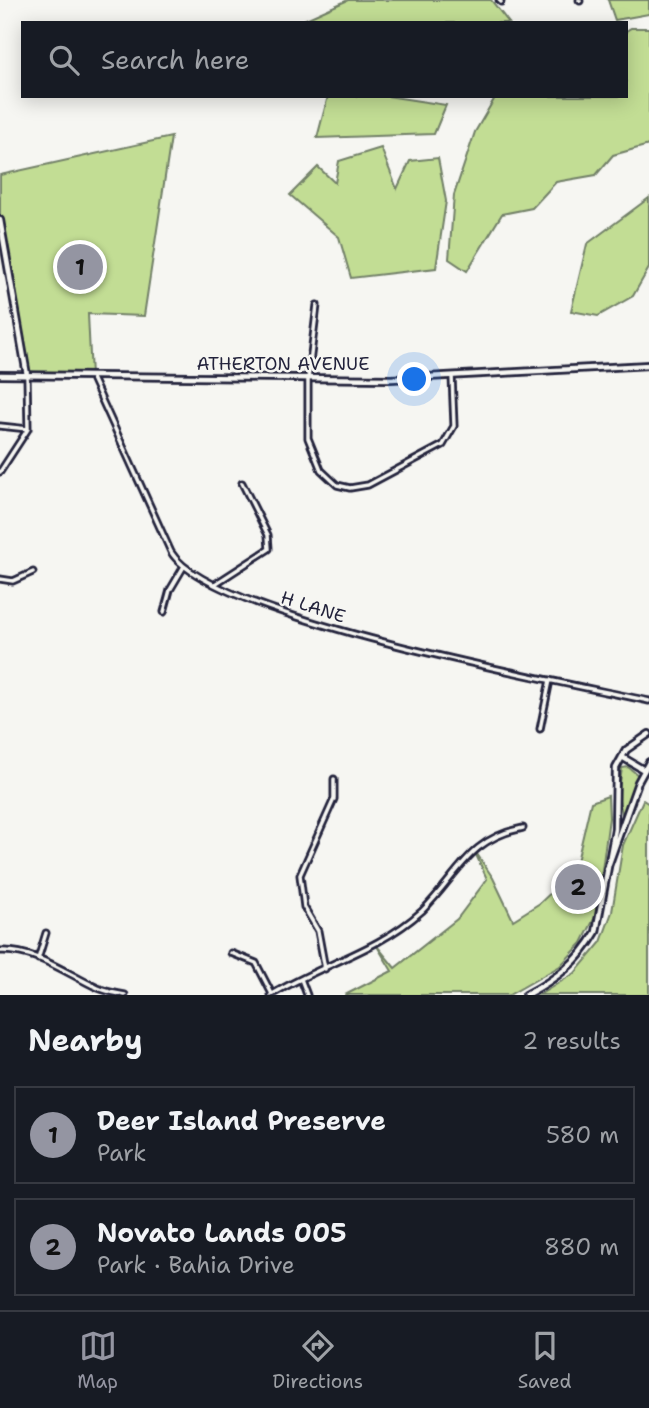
<!DOCTYPE html>
<html lang="en">
<head>
<meta charset="utf-8">
<style>
  body { margin:0; font-family:"Shantell Sans",sans-serif; background:#242831; color:#f1f3f6 }
  .you { position:absolute; left:415px; top:380px; width:24px; height:24px; margin:-18px; border:5px solid #fff; border-radius:50%; background:#1a73e8; box-shadow:0 0 0 10px #1a73e833 }
  .badge { display:grid; place-items:center; width:46px; height:46px; border-radius:50%; background:#9495a2; color:#111; font-size:23px; font-weight:700 }
  .pin { position:absolute; translate:-50% -50%; border:4px solid #fff; box-shadow:0 2px 7px #0006 }
  .list { margin:0; padding:0; list-style:none }
  h2 { display:flex; justify-content:space-between; align-items:center; height:91px; margin:0; padding:0 28px; font-size:30px }
  h2 small { font-size:23px; font-weight:400; color:#9ea1a6 }
  .list li { display:grid; grid-template-columns:46px 1fr auto; gap:21px; align-items:center; box-sizing:border-box; height:98px; margin:0 14px 14px; padding:0 14px; border:2px solid #363941; border-radius:0px }
  .list b { display:block; font-size:26px; white-space:nowrap }
  .list p { margin:0; font-size:23px; white-space:nowrap; color:#9ea1a6 }
  .list em { font-size:23px; font-style:normal; color:#9ea1a6 }
  .icon { flex:none; width:38px; height:38px; fill:none; stroke:currentColor; stroke-width:2; stroke-linecap:round; stroke-linejoin:round }
  .map { position:relative; flex:none; width:649px; height:995px; overflow:hidden }
  .search { position:absolute; background:#171b24; box-shadow:0 4px 18px #0003; left:21px; right:21px; top:21px; height:77px; display:flex; align-items:center; gap:18px; box-sizing:border-box; padding:0 24px; border-radius:0px; color:#9ea1a6; font-size:26px }
  .sheet { height:315px; background:#171b24 }
  nav { display:flex; justify-content:space-around; align-items:center; box-sizing:border-box; height:98px; border-top:2px solid #363941; background:#171b24; font-size:19px; color:#9ea1a6 }
  nav a { display:grid; justify-items:center; gap:4px }
  nav .on { color:#9495a2 }
  .map>svg:first-child { display:block }
  .green { fill:#c2dd94; stroke:#728068; stroke-width:2 }
  .lines { fill:none; stroke-linecap:round; stroke-linejoin:round }
  .minor-casing { stroke:#22223b; stroke-width:9 }
  .tertiary-casing { stroke:#22223b; stroke-width:10 }
  .secondary-casing { stroke:#22223b; stroke-width:10 }
  .minor { stroke:#f6f6f2; stroke-width:3.5 }
  .tertiary { stroke:#f6f6f2; stroke-width:4.5 }
  .secondary { stroke:#f6f6f2; stroke-width:4.5 }
  .labels { text-anchor:middle; stroke-width:5; stroke-linejoin:round; paint-order:stroke }
  .street-label { font-size:18px; fill:#22223b; stroke:#f6f6f2 }
</style>
</head>
<body>
<div class="map">
<svg width="649" height="995" viewBox="0 0 649 995">
  <rect width="100%" height="100%" fill="#f6f6f2"/>
  <filter id="ink" filterUnits="userSpaceOnUse"><feTurbulence type="fractalNoise" baseFrequency=".0143" numOctaves="2"/><feDisplacementMap in="SourceGraphic" scale="14" xChannelSelector="R" yChannelSelector="G"/><feConvolveMatrix kernelMatrix="1 2 1 2 8 2 1 2 1" color-interpolation-filters="sRGB"/></filter>
  <g filter="url(#ink)">
    <path class="green" d="M 348,0 L 491,0 L 509,23 L 297,23 Z
      M 608,0 L 649,0 L 649,14 L 615,20 Z
      M 631,28 L 649,28 L 649,145 L 613,155 L 596,175 L 556,182 L 532,208 L 502,214 L 467,271 L 449,259 L 454,195 L 475,132 L 496,96 L 626,96 L 626,31 Z
      M 328,96 L 387,96 L 446,105 L 434,134 L 317,138 Z
      M 171,137 L 144,316 L 88,314 L 91,376 L 27,375 L 0,220 L 0,175 Z
      M 381,148 L 397,189 L 410,161 L 438,158 L 446,201 L 436,268 L 351,278 L 339,237 L 290,195 L 318,167 L 335,183 L 339,161 Z
      M 649,198 L 649,268 L 633,296 L 598,316 L 571,311 L 587,244 Z
      M 628,767 L 638,775 L 623,817 L 618,797 L 622,768 Z
      M 608,796 L 609,818 L 596,915 L 582,943 L 560,966 L 509,995 L 345,995 L 392,971 L 377,946 L 395,968 L 457,919 L 487,879 L 473,848 L 493,878 L 513,920 L 540,903 L 575,870 L 591,802 Z
      M 643,800 L 649,804 L 649,995 L 539,995 L 575,973 L 601,942 L 612,912 L 623,845 Z"/>
    <g class="lines">
      <g class="minor-casing">
        <path id="minor" d="M 499,0 L 501,2
          M 579,0 L 580,1
          M 317,305 L 308,379 L 308,438 L 321,470 L 337,485 L 350,488 L 368,485 L 443,445 L 454,426 L 452,376
          M 91,376 L 171,552 C 211,618 562,682 649,701
          M 0,426 L 28,429
          M 0,472 L 28,429 L 27,375
          M 0,579 L 13,581 L 33,572
          M 215,584 L 269,549 L 268,535 L 242,483
          M 164,612 L 170,590 L 183,568
          M 540,729 L 550,680
          M 0,951 C 35,949 67,974 98,988 C 107,992 116,993 125,995
          M 231,953 L 256,963 L 272,994
          M 38,959 L 46,933
          M 325,969 L 318,931 L 304,907 L 300,875 L 334,799 L 334,779
          M 301,979 L 307,995
          M 271,995 C 321,964 377,952 422,911 C 459,875 467,839 523,828"/>
      </g>
      <g class="tertiary-casing">
        <path id="tertiary" d="M 0,220 L 27,375
          M 622,757 L 644,770
          M 607,869 L 638,782 L 649,762
          M 526,995 C 556,979 579,962 596,932 L 615,829 L 616,768 L 626,750 L 649,734"/>
      </g>
      <g class="secondary-casing">
        <path id="secondary" d="M 0,375 L 391,379 L 649,365"/>
      </g>
      <use href="#minor" class="minor"/>
      <use href="#tertiary" class="tertiary"/>
      <use href="#secondary" class="secondary"/>
    </g>
  </g>
  <g class="labels">
    <g class="street-label">
      <text x="283" y="370">ATHERTON AVENUE</text>
      <text transform="translate(313 607) rotate(18)" y="6">H LANE</text>
    </g>
  </g>
</svg>
<div class="you"></div>
<div class="pin badge" style="left:80px;top:267px">1</div>
<div class="pin badge" style="left:578px;top:887px">2</div>
<div class="search"><svg class="icon" aria-label="search" viewBox="0 0 24 24"><circle cx="10" cy="10" r="6"/><path d="M15 15l6 6"/></svg>Search here</div>
</div>
<section class="sheet">
<h2>Nearby<small>2 results</small></h2>
<ul class="list">
<li><span class="badge">1</span><div><b>Deer Island Preserve</b><p>Park</p></div><em>580 m</em></li>
<li><span class="badge">2</span><div><b>Novato Lands 005</b><p>Park · Bahia Drive</p></div><em>880 m</em></li>
</ul>
</section>
<nav>
<a class="on"><svg class="icon" aria-label="map" viewBox="0 0 24 24"><path d="M3 6l6-2 6 2 6-2v14l-6 2-6-2-6 2zM9 4v14M15 6v14"/></svg>Map</a>
<a><svg class="icon" aria-label="directions" viewBox="0 0 24 24"><path d="M12 3l9 9-9 9-9-9zM9 14v-3h6M13 9l2 2-2 2"/></svg>Directions</a>
<a><svg class="icon" aria-label="saved" viewBox="0 0 24 24"><path d="M7 4h10v16l-5-4-5 4z"/></svg>Saved</a>
</nav>
</body>
</html>
